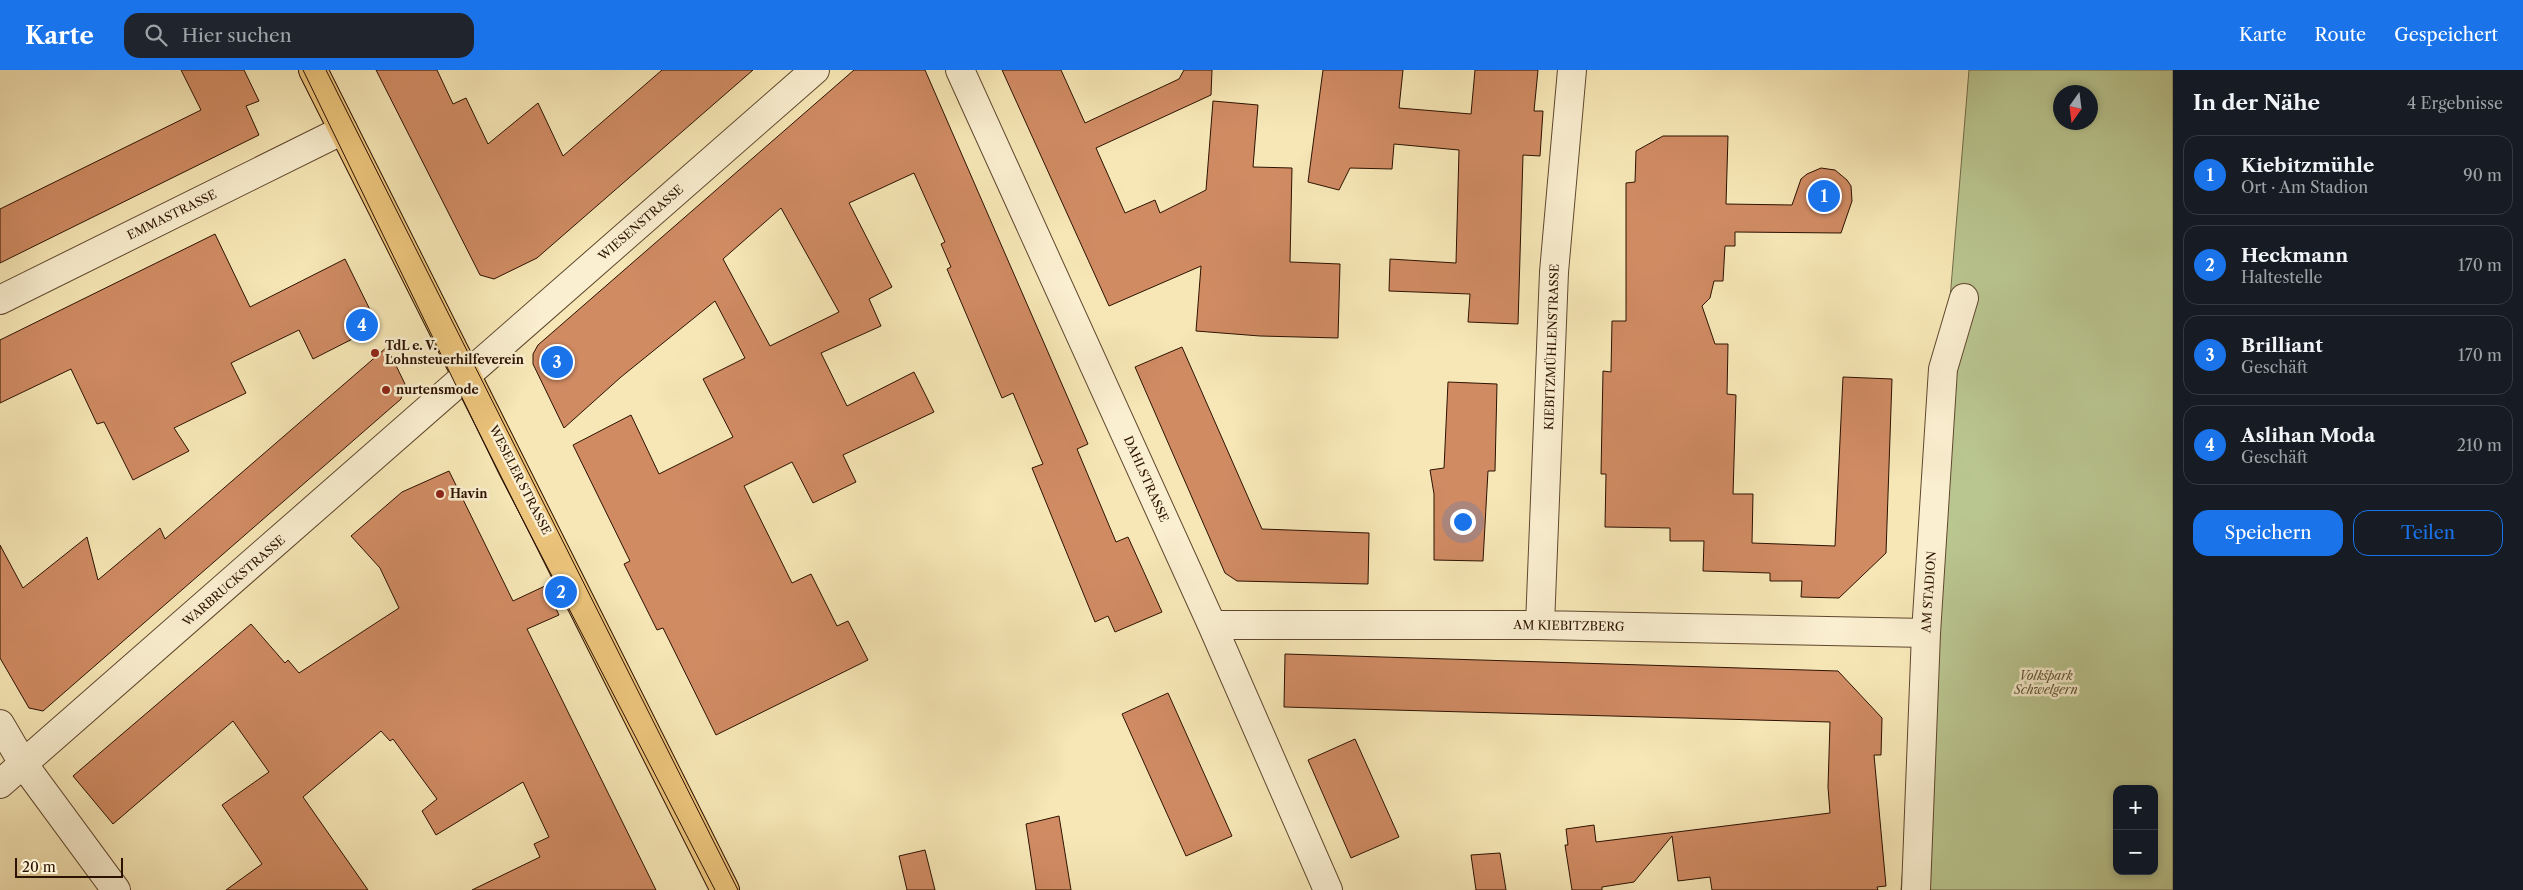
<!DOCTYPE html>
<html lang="de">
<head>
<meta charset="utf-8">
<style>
  body { margin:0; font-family:"Libre Caslon Text",serif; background:#20242c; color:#f1f3f6 }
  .controls { position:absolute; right:15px; bottom:15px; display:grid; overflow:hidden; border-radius:10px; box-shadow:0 2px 8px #0003 }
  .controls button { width:45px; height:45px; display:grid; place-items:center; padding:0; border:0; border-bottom:1px solid #363941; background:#171b24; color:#f1f3f6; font:25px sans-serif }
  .compass { position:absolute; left:2053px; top:15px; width:45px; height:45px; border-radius:50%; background:#171b24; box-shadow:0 2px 8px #0003; rotate:194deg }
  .scale { position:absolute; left:15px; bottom:12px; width:108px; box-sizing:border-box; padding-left:5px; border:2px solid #2c1200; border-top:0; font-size:14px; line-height:18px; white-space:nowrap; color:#2c1200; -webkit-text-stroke:4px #faefd0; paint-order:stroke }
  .you { position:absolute; left:1462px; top:451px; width:18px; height:18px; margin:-12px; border:4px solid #fff; border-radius:50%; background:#1a73e8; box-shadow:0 0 0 8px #1a73e833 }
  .badge { display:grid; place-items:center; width:32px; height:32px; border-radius:50%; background:#1a73e8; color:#fff; font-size:16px; font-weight:700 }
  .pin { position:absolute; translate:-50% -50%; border:2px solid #fff; box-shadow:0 1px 5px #0006 }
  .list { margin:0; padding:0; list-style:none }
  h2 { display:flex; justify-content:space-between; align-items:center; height:65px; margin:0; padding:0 20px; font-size:21px }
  h2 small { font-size:16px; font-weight:400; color:#9ea1a6 }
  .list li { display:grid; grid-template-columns:32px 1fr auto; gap:15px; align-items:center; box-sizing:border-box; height:80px; margin:0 10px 10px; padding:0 10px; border:1px solid #363941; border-radius:15px }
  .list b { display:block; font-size:19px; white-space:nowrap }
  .list p { margin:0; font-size:16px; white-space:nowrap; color:#9ea1a6 }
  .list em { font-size:16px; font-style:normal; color:#9ea1a6 }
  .actions { display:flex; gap:10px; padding:15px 20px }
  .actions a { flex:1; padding:11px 0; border:1px solid #1a73e8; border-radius:15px; text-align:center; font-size:18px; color:#1a73e8 }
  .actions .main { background:#1a73e8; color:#fff }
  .icon { flex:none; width:28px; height:28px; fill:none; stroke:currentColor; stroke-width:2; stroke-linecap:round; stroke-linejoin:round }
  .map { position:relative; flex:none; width:2173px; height:820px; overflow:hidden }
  header { display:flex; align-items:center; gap:30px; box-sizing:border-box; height:70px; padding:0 25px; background:#1a73e8; color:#fff }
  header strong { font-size:24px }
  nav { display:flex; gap:28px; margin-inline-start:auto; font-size:18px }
  .search { width:350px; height:45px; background:#20242c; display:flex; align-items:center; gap:12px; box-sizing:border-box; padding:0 18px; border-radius:15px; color:#9ea1a6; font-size:19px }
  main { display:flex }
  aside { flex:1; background:#171b24 }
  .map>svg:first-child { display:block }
  .green { fill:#bac690; stroke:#736c48; fill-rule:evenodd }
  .building { fill:#d08b63; stroke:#2c1200; fill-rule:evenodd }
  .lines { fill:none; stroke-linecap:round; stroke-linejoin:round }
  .minor-casing { stroke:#5f472e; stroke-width:30 }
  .major-casing { stroke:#2c1200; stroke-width:30 }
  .minor { stroke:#faefd0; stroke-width:28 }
  .major { stroke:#ecc47b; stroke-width:28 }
  .tram { stroke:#2c1200; stroke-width:1 }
  .poi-dot { fill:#8f2418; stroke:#faefd0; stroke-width:2 }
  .labels { text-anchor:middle; stroke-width:5; stroke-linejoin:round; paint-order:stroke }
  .street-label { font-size:12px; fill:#2c1200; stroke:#faefd0 }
  .poi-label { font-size:12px; font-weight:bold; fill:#2c1200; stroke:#faefd0; text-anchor:start }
  .park-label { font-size:12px; font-style:italic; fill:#5e5132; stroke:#faefd0 }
</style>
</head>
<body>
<header>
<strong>Karte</strong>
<div class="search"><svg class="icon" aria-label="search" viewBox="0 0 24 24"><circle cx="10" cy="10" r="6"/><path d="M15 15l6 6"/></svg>Hier suchen</div>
<nav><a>Karte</a><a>Route</a><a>Gespeichert</a></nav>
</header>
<main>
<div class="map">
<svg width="2173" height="820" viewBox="0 0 2173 820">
  <rect width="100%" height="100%" fill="#f7e7b6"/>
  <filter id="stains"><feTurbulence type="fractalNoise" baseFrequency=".004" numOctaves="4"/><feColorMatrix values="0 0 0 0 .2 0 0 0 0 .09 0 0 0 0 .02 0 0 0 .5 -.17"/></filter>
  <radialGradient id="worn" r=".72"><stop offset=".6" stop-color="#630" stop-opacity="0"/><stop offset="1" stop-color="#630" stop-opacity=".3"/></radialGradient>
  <path class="green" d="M 1969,0 L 2173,0 L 2173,820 L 1901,820 ZM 2060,22 L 2090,22 L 2090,52 L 2060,52 ZM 2117,719 L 2154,719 L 2154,801 L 2117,801 Z"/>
  <path class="building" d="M 181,0 L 244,0 L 259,31 L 246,36 L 259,65 L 0,193 L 0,139 L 201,40 Z
    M 376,0 L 437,0 L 453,34 L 466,28 L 488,74 L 538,33 L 563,86 L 662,0 L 753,0 L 537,188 L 494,209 L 480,205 Z
    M 854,0 L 925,0 L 1088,374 L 1077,379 L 1116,472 L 1128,467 L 1162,542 L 1115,562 L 1108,546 L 1095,552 L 1032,398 L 1043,394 L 1013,323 L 1002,328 L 947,199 L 951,197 L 941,174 L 945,172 L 914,103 L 849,133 L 892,217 L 869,229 L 881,256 L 821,283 L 847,336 L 914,302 L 934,342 L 843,385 L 856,412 L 813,433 L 792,392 L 744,416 L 792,513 L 811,504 L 837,556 L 848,551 L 868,590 L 716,665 L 663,558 L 657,560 L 624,494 L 630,491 L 573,375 L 631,345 L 659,404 L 733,367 L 703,309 L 745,288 L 715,231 L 621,307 L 564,358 L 533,294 L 533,284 L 538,275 ZM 781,138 L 839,242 L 770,276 L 723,189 Z
    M 1002,0 L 1061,0 L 1085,53 L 1179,9 L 1184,0 L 1212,0 L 1211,25 L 1096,78 L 1125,143 L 1155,130 L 1160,143 L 1206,120 L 1213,31 L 1258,35 L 1253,97 L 1292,98 L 1290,192 L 1340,194 L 1338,268 L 1260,266 L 1196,261 L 1201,196 L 1109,236 Z
    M 1323,0 L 1403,0 L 1399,38 L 1471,44 L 1475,0 L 1538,0 L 1534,41 L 1543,41 L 1540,86 L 1523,85 L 1518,254 L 1468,252 L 1470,224 L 1389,221 L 1390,189 L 1456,193 L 1459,80 L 1394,74 L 1392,99 L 1350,98 L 1339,120 L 1308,112 Z
    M 1663,66 L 1728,66 L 1726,134 L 1792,135 L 1801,109 L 1807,104 L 1821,98 L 1835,100 L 1847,110 L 1851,116 L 1852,131 L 1841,163 L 1735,162 L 1735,176 L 1725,176 L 1723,211 L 1714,211 L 1710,228 L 1702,236 L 1715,274 L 1728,274 L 1727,324 L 1736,325 L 1733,424 L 1753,424 L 1752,473 L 1835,476 L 1843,307 L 1892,309 L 1886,483 L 1839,528 L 1801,527 L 1802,511 L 1770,511 L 1770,503 L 1703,501 L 1704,471 L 1670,471 L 1670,458 L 1605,457 L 1606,404 L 1601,404 L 1603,301 L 1611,302 L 1612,251 L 1626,251 L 1626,113 L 1635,112 L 1636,81 Z
    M 215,164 L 250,237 L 345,189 L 378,256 L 313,289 L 299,260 L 231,293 L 246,323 L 174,358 L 189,381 L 133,410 L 104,352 L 97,354 L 71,299 L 0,333 L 0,270 Z
    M 387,277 L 405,314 L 401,329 L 43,641 L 29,638 L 0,588 L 0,475 L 23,518 L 87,467 L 98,510 L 160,458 L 165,469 Z
    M 1182,277 L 1262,459 L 1369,463 L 1368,514 L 1237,511 L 1225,503 L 1135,297 Z
    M 1448,312 L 1497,314 L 1495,401 L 1488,401 L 1483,491 L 1434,490 L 1434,424 L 1430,400 L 1444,398 Z
    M 449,401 L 513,531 L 545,516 L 559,545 L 527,559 L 656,820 L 472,820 L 540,787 L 534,774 L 549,767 L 523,712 L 436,765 L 422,741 L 437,729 L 393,669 L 390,671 L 381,661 L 303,727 L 368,820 L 226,820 L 262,794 L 222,735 L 269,702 L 233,651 L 113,754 L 73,706 L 251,554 L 285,593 L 288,590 L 299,603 L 399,538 L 380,498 L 351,466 L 402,422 Z
    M 1285,584 L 1838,601 L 1882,648 L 1881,685 L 1874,685 L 1886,816 L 1877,817 L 1878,820 L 1712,820 L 1710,807 L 1678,811 L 1672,766 L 1634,812 L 1602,817 L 1602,820 L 1572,820 L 1565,775 L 1568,775 L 1566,759 L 1594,755 L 1596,772 L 1830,743 L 1828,717 L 1830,652 L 1284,637 Z
    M 1168,623 L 1232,766 L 1186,786 L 1122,644 Z
    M 1355,669 L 1399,767 L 1351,788 L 1308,690 Z
    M 1059,746 L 1071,820 L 1036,820 L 1026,754 Z
    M 925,780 L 935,820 L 907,820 L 899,786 Z
    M 1500,783 L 1506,820 L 1476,820 L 1471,785 Z"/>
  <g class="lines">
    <g class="minor-casing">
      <path id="minor" d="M 960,0 L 1212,555 L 1328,820
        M 0,230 L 343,60
        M 1212,555 L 1540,555 L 1926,563
        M 1540,555 L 1554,202 L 1572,0
        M 0,654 L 24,695 L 116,820
        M 0,714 L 815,0
        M 1916,820 L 1926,563 L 1943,299 L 1964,228"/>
    </g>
    <g class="major-casing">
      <path id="major" d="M 313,0 L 725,820"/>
    </g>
    <use href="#minor" class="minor"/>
    <use href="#major" class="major"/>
    <path class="tram" d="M 303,0 L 499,404 L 715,820
      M 326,0 L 738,820"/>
  </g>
  <g class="poi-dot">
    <circle cx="375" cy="283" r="5"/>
    <circle cx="386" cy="320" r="5"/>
    <circle cx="440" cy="424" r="5"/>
  </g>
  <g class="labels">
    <g class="street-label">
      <text transform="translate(172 145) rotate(-26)" y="4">EMMASTRASSE</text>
      <text transform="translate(641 153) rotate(-41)" y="4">WIESENSTRASSE</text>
      <text transform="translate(1552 277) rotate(-88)" y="4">KIEBITZMÜHLENSTRASSE</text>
      <text transform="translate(1146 409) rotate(66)" y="4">DAHLSTRASSE</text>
      <text transform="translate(520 410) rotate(63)" y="4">WESELER STRASSE</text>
      <text transform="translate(234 511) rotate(-41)" y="4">WARBRUCKSTRASSE</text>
      <text transform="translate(1929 522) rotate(-86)" y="4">AM STADION</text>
      <text transform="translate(1569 556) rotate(1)" y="4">AM KIEBITZBERG</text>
    </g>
    <g class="poi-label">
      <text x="385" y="280">TdL e. V.<tspan x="385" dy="14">Lohnsteuerhilfeverein</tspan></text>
      <text x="396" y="324">nurtensmode</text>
      <text x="450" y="428">Havin</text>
    </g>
    <g class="park-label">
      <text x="2046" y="610">Volkspark<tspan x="2046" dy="14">Schwelgern</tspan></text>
    </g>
  </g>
  <rect width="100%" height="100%" filter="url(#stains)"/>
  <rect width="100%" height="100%" fill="url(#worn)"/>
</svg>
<div class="controls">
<button>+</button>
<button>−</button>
</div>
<svg class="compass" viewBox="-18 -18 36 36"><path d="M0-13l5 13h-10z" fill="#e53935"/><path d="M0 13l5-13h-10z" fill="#9ea1a6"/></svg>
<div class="scale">20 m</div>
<div class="you"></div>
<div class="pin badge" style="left:1824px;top:126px">1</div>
<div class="pin badge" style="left:561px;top:522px">2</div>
<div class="pin badge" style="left:557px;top:292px">3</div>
<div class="pin badge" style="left:362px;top:255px">4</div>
</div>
<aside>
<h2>In der Nähe<small>4 Ergebnisse</small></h2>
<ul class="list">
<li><span class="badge">1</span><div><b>Kiebitzmühle</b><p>Ort · Am Stadion</p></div><em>90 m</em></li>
<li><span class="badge">2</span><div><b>Heckmann</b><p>Haltestelle</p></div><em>170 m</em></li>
<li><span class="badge">3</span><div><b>Brilliant</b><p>Geschäft</p></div><em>170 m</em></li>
<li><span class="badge">4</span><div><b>Aslihan Moda</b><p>Geschäft</p></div><em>210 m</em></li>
</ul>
<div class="actions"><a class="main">Speichern</a><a>Teilen</a></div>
</aside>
</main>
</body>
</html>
